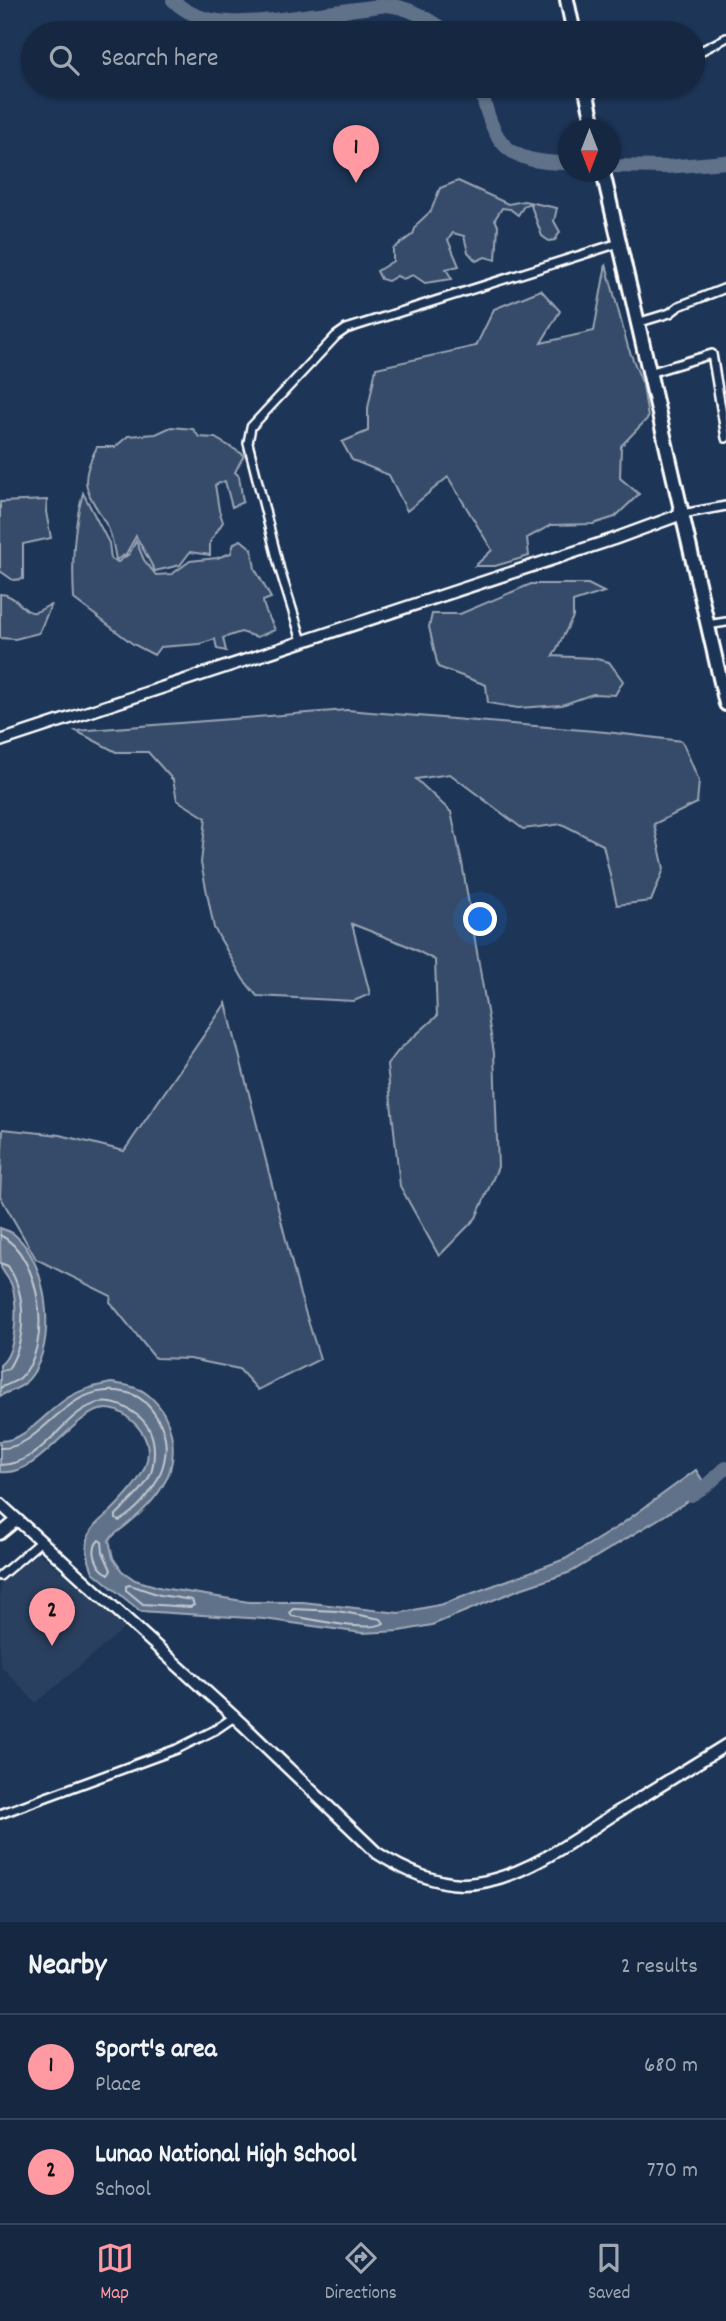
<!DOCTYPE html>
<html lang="en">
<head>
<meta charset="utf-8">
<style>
  body { margin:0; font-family:Dekko,sans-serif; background:#1f3048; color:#f1f3f6 }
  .compass { position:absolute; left:558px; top:119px; width:63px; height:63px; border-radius:50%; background:#162841; box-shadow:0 2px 5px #0004; rotate:180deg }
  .you { position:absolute; left:481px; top:920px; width:24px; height:24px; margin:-18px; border:5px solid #fff; border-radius:50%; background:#1a73e8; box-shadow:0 0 0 10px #1a73e833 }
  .badge { display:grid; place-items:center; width:46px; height:46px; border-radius:50%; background:#ff9aa2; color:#111; font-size:23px; font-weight:700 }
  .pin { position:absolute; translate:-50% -58px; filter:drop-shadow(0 2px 4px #0008) }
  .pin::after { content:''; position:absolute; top:37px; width:24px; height:21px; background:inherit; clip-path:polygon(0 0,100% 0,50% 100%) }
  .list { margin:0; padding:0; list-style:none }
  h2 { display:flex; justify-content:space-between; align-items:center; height:91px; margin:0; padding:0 28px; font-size:30px }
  h2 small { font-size:23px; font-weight:400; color:#9ea6b1 }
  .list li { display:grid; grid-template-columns:46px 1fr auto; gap:21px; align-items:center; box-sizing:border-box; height:105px; padding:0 28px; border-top:2px solid #35445a }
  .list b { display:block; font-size:26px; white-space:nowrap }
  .list p { margin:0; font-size:23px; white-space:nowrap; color:#9ea6b1 }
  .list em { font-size:23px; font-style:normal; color:#9ea6b1 }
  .icon { flex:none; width:38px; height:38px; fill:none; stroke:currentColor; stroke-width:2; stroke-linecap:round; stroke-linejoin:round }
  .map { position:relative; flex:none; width:726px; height:1922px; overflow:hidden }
  .search { position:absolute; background:#162841; box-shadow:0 2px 5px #0004; left:21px; right:21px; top:21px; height:77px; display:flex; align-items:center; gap:18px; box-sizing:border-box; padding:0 24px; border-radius:38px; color:#9ea6b1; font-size:26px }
  .sheet { height:301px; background:#162841 }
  nav { display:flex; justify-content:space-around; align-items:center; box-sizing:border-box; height:98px; border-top:2px solid #35445a; background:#162841; font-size:19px; color:#9ea6b1 }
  nav a { display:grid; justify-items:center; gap:4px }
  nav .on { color:#ff9aa2 }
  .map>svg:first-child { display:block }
  .built { fill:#2a4161 }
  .green { fill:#364b69; stroke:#9aa5b4; stroke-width:2 }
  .water { fill:#617289; stroke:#a0aab8; stroke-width:2 }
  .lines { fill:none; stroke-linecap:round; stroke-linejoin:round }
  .shore { stroke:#c0c7d0; stroke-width:2 }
  .river { stroke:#617289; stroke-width:14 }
  .street-casing { stroke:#fff; stroke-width:12 }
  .secondary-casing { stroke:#fff; stroke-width:15 }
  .highway-casing { stroke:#fff; stroke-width:18 }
  .street { stroke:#1d3557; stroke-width:7 }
  .secondary { stroke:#1d3557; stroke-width:10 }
  .highway { stroke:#1d3557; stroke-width:12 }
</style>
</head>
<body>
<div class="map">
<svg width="726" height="1922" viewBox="0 0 726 1922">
  <rect width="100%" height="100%" fill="#1d3557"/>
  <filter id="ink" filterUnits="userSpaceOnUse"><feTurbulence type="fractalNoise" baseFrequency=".0143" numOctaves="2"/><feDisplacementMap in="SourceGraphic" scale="14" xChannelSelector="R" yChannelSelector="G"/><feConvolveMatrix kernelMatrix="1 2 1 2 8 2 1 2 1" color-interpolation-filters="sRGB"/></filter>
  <g filter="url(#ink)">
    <path class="built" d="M 38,1552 L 126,1627 L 36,1703 L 0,1665 L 0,1584 Z"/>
    <path class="green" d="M 458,181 L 508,204 L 524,201 L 557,208 L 554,221 L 560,232 L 555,240 L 549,241 L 542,236 L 530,203 L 524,206 L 518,215 L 510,209 L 502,208 L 495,219 L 498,226 L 496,260 L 485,257 L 476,261 L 468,252 L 464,236 L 453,233 L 448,240 L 459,266 L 446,269 L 452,279 L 425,283 L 413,275 L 403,279 L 397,276 L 388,281 L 381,279 L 377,271 L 393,261 L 393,249 L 413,234 L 417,224 L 431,211 L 440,188 Z
      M 606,264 L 628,347 L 643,385 L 648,418 L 621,446 L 620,478 L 639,494 L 615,517 L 593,524 L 551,525 L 527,538 L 529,556 L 495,566 L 475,566 L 492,550 L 448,477 L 407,511 L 389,475 L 352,460 L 342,442 L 368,431 L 368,408 L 376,368 L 476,346 L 494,309 L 541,290 L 560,311 L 541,343 L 594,331 Z
      M 171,427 L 193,429 L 199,437 L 215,438 L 244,455 L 235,472 L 239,476 L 243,502 L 232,507 L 225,481 L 215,485 L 219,510 L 223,522 L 210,542 L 210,555 L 190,552 L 180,565 L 155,571 L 136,536 L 126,554 L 116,560 C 114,550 113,538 108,528 C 90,493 75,488 97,447 L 115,447 L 128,436 L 156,434 Z
      M 83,493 L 109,543 L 111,559 L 118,562 L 129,554 L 136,541 L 144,560 L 156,575 L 172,574 L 190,561 L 217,558 L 231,553 L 234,543 L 241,540 L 252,549 L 255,569 L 271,598 L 263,601 C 264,612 271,619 275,630 L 257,637 L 241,632 L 223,638 L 226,651 L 217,649 L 215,639 L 200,644 L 160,647 L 154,655 L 133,644 L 74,599 C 72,562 73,528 83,493 Z
      M 47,500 L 46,512 L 51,538 L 23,544 L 23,579 L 13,580 L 0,571 L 0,502 Z
      M 531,584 L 588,584 L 604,592 L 573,602 L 573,617 L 553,656 L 592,658 L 609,662 L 623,681 L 615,695 L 593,694 L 562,705 L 518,708 L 488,703 L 486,685 L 438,667 L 429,627 L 432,614 L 460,614 Z
      M 0,594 C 17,594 23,614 35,612 C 41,611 45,606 51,605 L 39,633 L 15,639 L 0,638 Z
      M 347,710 L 606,732 L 682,741 L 699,781 L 697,803 L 654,824 L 664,869 L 651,901 L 617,905 L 603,845 L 562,824 L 523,829 L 450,774 L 416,779 L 451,812 L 462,863 L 494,1053 L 498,1167 L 476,1218 L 439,1256 L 400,1186 L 387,1065 L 399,1050 L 437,1016 L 435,960 L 408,946 L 352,924 L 370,994 L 354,1001 L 257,996 L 243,979 L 214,928 L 201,863 L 206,818 L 177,800 L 173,780 L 148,752 L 116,752 L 76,731 Z
      M 226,1003 L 300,1295 L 320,1359 L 258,1390 L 239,1369 L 190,1359 L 155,1358 L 110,1302 L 111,1296 L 36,1259 L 0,1196 L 3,1129 L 60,1135 L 124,1151 Z"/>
    <path class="water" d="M 0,1228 C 4,1230 11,1231 15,1235 C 49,1263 60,1353 24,1384 C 18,1389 7,1392 0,1396 L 0,1365 C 17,1353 18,1305 12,1286 C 10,1279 3,1273 1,1267 C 0,1256 0,1239 0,1228 Z
      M 111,1383 C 123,1385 137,1386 147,1394 C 174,1415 181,1458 162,1487 C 154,1501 141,1513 129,1523 C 122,1529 115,1533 109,1540 L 113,1558 L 122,1571 L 135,1580 L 162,1588 L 249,1602 L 303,1602 L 399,1613 L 443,1604 L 565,1559 L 619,1526 L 696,1470 L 708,1489 L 571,1572 L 520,1589 L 432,1625 L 400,1631 L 362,1633 L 264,1619 L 140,1611 L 93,1572 C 88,1561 84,1543 91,1531 C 95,1524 104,1517 110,1512 C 139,1483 170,1449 126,1416 C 82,1383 50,1478 0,1472 L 0,1441 C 27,1441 47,1410 69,1397 C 82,1389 96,1386 111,1383 Z"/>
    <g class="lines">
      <path class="shore" d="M 0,1235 C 41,1255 54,1347 20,1378 C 15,1382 6,1385 0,1388
        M 0,1263 L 8,1266 C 27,1295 27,1340 8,1369 L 0,1371
        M 0,1448 C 44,1450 65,1377 128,1393 C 141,1396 149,1405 156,1416 C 181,1453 153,1501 119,1521 L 116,1519 L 116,1515 C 130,1501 151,1485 153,1464 C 156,1445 153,1427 137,1415 C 75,1369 58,1465 0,1465
        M 99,1540 L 102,1542 L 103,1552 L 111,1570 L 109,1574 C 97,1569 89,1550 99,1540 Z
        M 130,1585 L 160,1595 L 192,1600 L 194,1605 L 190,1607 L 143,1604 L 126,1590 L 126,1586 Z
        M 293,1609 L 337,1611 L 381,1619 L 384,1623 C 369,1633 312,1619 292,1616 L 290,1612 Z"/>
      <path class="river" d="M 173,0 C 204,33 265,21 304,16 C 332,12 359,9 386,5 C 411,7 429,20 449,33
        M 480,86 C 494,144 505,163 568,163
        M 610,166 L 666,167 L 726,162
        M 691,1495 L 707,1485 L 726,1468"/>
      <g class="street-casing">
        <path id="street" d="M 693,55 L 726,38
          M 587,92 L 607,86
          M 637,323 L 670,313 L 679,306 L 726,288
          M 649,373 L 712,354 L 726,438
          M 682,514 L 726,506
          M 707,625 L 726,622
          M 302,641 L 280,570 L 248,443 L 251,427 L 336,336 L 346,329 L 619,243
          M 0,1576 L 41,1541
          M 0,1814 L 177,1749 L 215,1730 L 234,1717"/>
      </g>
      <g class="secondary-casing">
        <path id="secondary" d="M 0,741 L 614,539 L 682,514
          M 0,1504 L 242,1724 L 377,1853 C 402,1869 431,1883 462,1884 C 516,1884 572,1841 616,1813 C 653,1790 689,1768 726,1745
          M 0,1534 L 17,1520"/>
      </g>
      <g class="highway-casing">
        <path id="highway" d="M 567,0 L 574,33
          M 585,86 L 595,130
          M 603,172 L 726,704"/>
      </g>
      <use href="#street" class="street"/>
      <use href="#secondary" class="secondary"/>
      <use href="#highway" class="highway"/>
    </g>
  </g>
</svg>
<svg class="compass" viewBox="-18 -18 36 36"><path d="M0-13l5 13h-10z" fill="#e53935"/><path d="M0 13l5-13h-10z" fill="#9ea6b1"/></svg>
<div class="you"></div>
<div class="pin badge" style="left:356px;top:183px">1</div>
<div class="pin badge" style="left:52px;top:1646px">2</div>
<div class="search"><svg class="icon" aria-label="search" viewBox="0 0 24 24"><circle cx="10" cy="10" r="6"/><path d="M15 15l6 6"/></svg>Search here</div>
</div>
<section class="sheet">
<h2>Nearby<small>2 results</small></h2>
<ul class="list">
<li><span class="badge">1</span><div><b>Sport's area</b><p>Place</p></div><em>680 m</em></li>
<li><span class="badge">2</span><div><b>Lunao National High School</b><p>School</p></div><em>770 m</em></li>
</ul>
</section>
<nav>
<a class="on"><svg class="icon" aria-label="map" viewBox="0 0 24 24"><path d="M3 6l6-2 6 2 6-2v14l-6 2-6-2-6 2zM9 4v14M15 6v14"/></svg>Map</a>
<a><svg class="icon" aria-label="directions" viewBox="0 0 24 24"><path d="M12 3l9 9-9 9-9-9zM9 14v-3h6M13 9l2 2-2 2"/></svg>Directions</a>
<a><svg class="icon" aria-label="saved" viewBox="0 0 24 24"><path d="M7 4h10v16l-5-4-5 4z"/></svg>Saved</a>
</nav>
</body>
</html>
